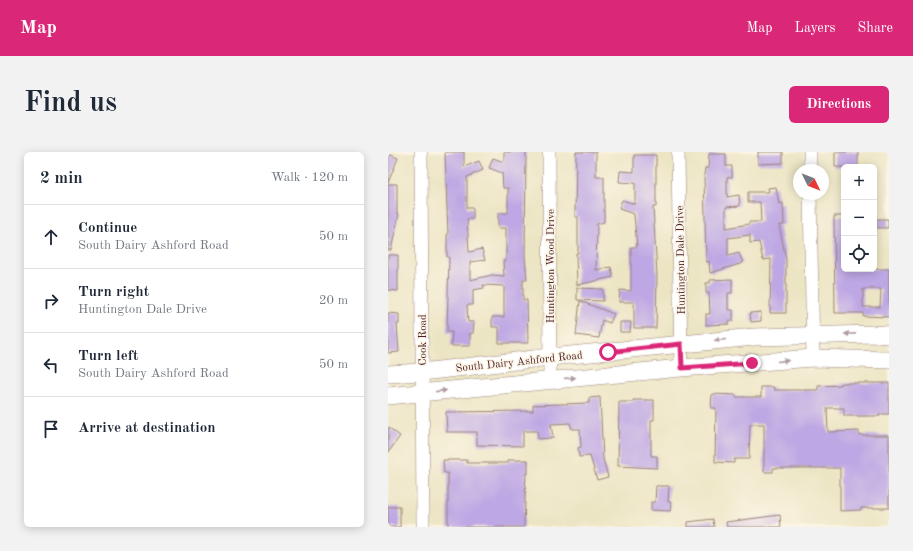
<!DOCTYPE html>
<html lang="en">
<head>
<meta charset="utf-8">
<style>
  body { margin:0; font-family:"Old Standard TT",serif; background:#f2f2f3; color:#1f2937 }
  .controls { position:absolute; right:12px; top:12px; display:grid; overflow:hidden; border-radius:6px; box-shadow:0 2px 10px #0003 }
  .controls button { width:36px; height:36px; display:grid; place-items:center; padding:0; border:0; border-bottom:1px solid #e0e1e3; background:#fff; color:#1f2937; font:20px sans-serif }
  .compass { position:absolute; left:405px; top:12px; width:36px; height:36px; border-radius:50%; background:#fff; box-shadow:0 2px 10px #0003; rotate:133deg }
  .stop { position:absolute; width:12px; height:12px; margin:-9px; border:3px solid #db2777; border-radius:50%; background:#fff }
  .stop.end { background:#db2777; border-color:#fff; box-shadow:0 1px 4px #0008 }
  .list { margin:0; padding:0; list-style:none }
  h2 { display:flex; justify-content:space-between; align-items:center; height:52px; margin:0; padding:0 16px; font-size:17px }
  h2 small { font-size:13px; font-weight:400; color:#747a83 }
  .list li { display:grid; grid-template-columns:26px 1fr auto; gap:12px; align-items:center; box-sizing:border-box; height:64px; padding:0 16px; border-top:1px solid #e0e1e3 }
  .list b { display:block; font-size:15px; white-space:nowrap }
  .list p { margin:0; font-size:13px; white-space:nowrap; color:#747a83 }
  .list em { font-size:13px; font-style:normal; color:#747a83 }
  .icon { flex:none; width:22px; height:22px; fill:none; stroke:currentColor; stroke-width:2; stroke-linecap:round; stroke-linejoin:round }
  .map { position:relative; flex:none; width:501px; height:375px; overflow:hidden; border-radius:6px }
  header { display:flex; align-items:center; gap:24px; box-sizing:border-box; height:56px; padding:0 20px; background:#db2777; color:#fff }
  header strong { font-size:19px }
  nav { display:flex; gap:22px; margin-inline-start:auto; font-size:14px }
  .intro { display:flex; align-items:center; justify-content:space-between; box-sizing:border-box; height:96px; padding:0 24px }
  h1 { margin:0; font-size:28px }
  .button { padding:10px 18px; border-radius:6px; background:#db2777; color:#fff; font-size:14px; font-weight:700 }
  main { display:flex; gap:24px; padding:0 24px }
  aside { flex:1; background:#fff; border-radius:6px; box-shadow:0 2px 10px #0003 }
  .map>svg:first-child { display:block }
  .building { fill:#bda7e4; fill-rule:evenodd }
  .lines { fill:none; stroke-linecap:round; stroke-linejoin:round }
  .minor-casing { stroke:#9b8278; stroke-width:14 }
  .major-casing { stroke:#9b8278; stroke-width:18 }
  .minor { stroke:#fff; stroke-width:13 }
  .major { stroke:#fff; stroke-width:17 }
  .oneway { fill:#ae9aa0 }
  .route { stroke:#db2777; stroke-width:5 }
  .labels { text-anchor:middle; stroke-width:3; stroke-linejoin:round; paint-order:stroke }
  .street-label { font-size:11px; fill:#4a1f2b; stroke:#fcf5e5 }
</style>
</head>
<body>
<header>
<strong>Map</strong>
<nav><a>Map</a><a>Layers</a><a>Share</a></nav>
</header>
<div class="intro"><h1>Find us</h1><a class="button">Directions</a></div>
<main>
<aside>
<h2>2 min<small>Walk · 120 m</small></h2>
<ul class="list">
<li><svg class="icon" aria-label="ahead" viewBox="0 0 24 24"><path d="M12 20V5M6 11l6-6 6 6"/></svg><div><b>Continue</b><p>South Dairy Ashford Road</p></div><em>50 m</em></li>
<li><svg class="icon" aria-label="right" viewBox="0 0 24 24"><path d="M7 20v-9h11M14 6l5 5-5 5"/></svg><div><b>Turn right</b><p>Huntington Dale Drive</p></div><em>20 m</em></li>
<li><svg class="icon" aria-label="left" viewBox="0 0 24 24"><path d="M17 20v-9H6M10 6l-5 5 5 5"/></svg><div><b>Turn left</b><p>South Dairy Ashford Road</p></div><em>50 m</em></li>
<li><svg class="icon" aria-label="arrive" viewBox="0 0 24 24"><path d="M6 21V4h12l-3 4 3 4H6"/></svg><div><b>Arrive at destination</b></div></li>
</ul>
</aside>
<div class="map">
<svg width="501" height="375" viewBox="0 0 501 375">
  <rect width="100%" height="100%" fill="#fcf5e5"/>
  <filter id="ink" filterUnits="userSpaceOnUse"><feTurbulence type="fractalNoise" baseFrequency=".025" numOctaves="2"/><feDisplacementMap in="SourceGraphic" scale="8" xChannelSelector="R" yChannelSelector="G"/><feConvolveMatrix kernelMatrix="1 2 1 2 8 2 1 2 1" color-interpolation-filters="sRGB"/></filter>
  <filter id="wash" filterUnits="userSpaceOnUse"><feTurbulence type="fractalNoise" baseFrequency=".012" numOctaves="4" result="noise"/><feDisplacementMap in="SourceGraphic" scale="16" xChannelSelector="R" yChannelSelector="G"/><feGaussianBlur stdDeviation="0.9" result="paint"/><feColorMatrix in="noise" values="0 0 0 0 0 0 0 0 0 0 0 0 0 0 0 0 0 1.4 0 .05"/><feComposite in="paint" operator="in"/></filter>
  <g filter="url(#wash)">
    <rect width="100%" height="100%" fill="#ece5c4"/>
    <g id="blocks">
      <path class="building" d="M 57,0 L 76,0 L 76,15 L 91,9 L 95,18 L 79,25 L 79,56 L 85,56 L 85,67 L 79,67 L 81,100 L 94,97 L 97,108 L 82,110 L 82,128 L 104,123 L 116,124 L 115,109 L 118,109 L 118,76 L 110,76 L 110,61 L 120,61 L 120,36 L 115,36 L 114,21 L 101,16 L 105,6 L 116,10 L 116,0 L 138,0 L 137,104 L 139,128 L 135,128 L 135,148 L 139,148 L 140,191 L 111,191 L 111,175 L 104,175 L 104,165 L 116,165 L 116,134 L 95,133 L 96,136 L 85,138 L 85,153 L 79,153 L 80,170 L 86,170 L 85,181 L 82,181 L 82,194 L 63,194 L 64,180 L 59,180 L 61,105 L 59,105 L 59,83 L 60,83 Z
        M 188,0 L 208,0 L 208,25 L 216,25 L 216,70 L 209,72 L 208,118 L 223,115 L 225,125 L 189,133 L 188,101 L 190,101 L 190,65 L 187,65 Z
        M 370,0 L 395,0 L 395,11 L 370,12 Z
        M 447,0 L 470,0 L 470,15 L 447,15 Z
        M 0,2 L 10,6 L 0,31 Z
        M 321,2 L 338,2 L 338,14 L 344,14 L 344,25 L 339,25 L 339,45 L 351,43 L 352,54 L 338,55 L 338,76 L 361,72 L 361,70 L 373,70 L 372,50 L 360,50 L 360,40 L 381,40 L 380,36 L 388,35 L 391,52 L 395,51 L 396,73 L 391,73 L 398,107 L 398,161 L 382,161 L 383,107 L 375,108 L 371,90 L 362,91 L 362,83 L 340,86 L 340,104 L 351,101 L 355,111 L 322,121 L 321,109 L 318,110 L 316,24 L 317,16 L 320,16 Z
        M 246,3 L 268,3 L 268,55 L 265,55 L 269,123 L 268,176 L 246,176 L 246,150 L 231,150 L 232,138 L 243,139 L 243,95 L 249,95 L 246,62 L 231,57 L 234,48 L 247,52 L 247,31 L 231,30 L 232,19 L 246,20 Z
        M 0,32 L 9,32 L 9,61 L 11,62 L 3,98 L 0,98 Z
        M 446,64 L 456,64 L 456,117 L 501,117 L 501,165 L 475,164 L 475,161 L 447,161 ZM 475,137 L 493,137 L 492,155 L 475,155 Z
        M 488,67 L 500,67 L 500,76 L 488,76 Z
        M 0,103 L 10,103 L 10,139 L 0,138 Z
        M 344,127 L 344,141 L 340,141 L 340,158 L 345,158 L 345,169 L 341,169 L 341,172 L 318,173 L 318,162 L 322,162 L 321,141 L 318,141 L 318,131 L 322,131 L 322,128 Z
        M 189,136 L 215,137 L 215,149 L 189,148 Z
        M 192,149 L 226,162 L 222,171 L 214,168 L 211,186 L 188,183 Z
        M 373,160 L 373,169 L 363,170 L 362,161 Z
        M 0,161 L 11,162 L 11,172 L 9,172 L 11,200 L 0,201 Z
        M 232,170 L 243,170 L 242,180 L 232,180 Z
        M 453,231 L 501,231 L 501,262 L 492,262 L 492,264 L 456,264 L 456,256 L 439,256 L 440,280 L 471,279 L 471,283 L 501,283 L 501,356 L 473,356 L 473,358 L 452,359 L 452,316 L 385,316 L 385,320 L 376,320 L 376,272 L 362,272 L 361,307 L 346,307 L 346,311 L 327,310 L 328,256 L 323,256 L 324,242 L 348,243 L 348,245 L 373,245 L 373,235 L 386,235 L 386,238 L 430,238 L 430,234 L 453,233 Z
        M 212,245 L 215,307 L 220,325 L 209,328 L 202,304 L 191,305 L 190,296 L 193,295 L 192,277 L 184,277 L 182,271 L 163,272 L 165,286 L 150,287 L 149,279 L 135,279 L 135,294 L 89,293 L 89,280 L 59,280 L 58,260 L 145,259 L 145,253 L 201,251 L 201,246 Z
        M 245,248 L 266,248 L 266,268 L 263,268 L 263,304 L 269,304 L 269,316 L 230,314 L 231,250 L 245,250 Z
        M 0,275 L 12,284 L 0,301 Z
        M 55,308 L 79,308 L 79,311 L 120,311 L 120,308 L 140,308 L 140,321 L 138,321 L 136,375 L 60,375 L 60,321 L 56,321 Z
        M 268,334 L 281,334 L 280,350 L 283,350 L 282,359 L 263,358 L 263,350 L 267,350 Z
        M 0,355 L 12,355 L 12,375 L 0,375 Z
        M 392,363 L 393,375 L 339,375 L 338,370 Z
        M 325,367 L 326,375 L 300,375 L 300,370 Z"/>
    </g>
  </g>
  <g filter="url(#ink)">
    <use href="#blocks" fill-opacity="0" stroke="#9b8278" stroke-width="1"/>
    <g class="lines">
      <g class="minor-casing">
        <path id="minor" d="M 33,0 L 35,375
          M 161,0 L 162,228
          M 290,0 L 293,216
          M 422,0 L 422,18
          M 422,42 L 425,206"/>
      </g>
      <g class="major-casing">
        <path id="major" d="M 0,222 L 34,220 L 162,205 L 366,185 L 486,182 L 501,183
          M 0,244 L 293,216 L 425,206 L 501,208"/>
      </g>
      <use href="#minor" class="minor"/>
      <use href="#major" class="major"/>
    </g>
    <defs><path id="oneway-solid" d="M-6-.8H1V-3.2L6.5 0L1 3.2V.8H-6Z"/></defs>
    <g class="oneway">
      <use href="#oneway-solid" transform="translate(462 182) rotate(179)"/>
      <use href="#oneway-solid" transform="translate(332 188) rotate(175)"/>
      <use href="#oneway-solid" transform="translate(395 209) rotate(-5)"/>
      <use href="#oneway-solid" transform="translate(182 226) rotate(-4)"/>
      <use href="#oneway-solid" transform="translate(53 239) rotate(-6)"/>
    </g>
  </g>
  <g class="lines" filter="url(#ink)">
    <path class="route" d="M 220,200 L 293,192 L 294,216 L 364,211"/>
  </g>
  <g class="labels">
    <g class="street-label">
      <text transform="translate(292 108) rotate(-91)" y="4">Huntington Dale Drive</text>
      <text transform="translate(162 114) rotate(-90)" y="4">Huntington Wood Drive</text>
      <text transform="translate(34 188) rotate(-90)" y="4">Cook Road</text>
      <text transform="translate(131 209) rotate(-6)" y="4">South Dairy Ashford Road</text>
    </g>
  </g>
</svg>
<div class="controls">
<button>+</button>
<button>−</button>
<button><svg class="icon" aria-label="locate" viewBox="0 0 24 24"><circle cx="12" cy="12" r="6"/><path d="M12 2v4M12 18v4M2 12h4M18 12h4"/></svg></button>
</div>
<svg class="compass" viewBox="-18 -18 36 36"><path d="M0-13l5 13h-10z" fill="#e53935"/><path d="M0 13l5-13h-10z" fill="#747a83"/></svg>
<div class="stop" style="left:220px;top:200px"></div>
<div class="stop end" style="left:364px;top:211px"></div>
</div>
</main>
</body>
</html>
